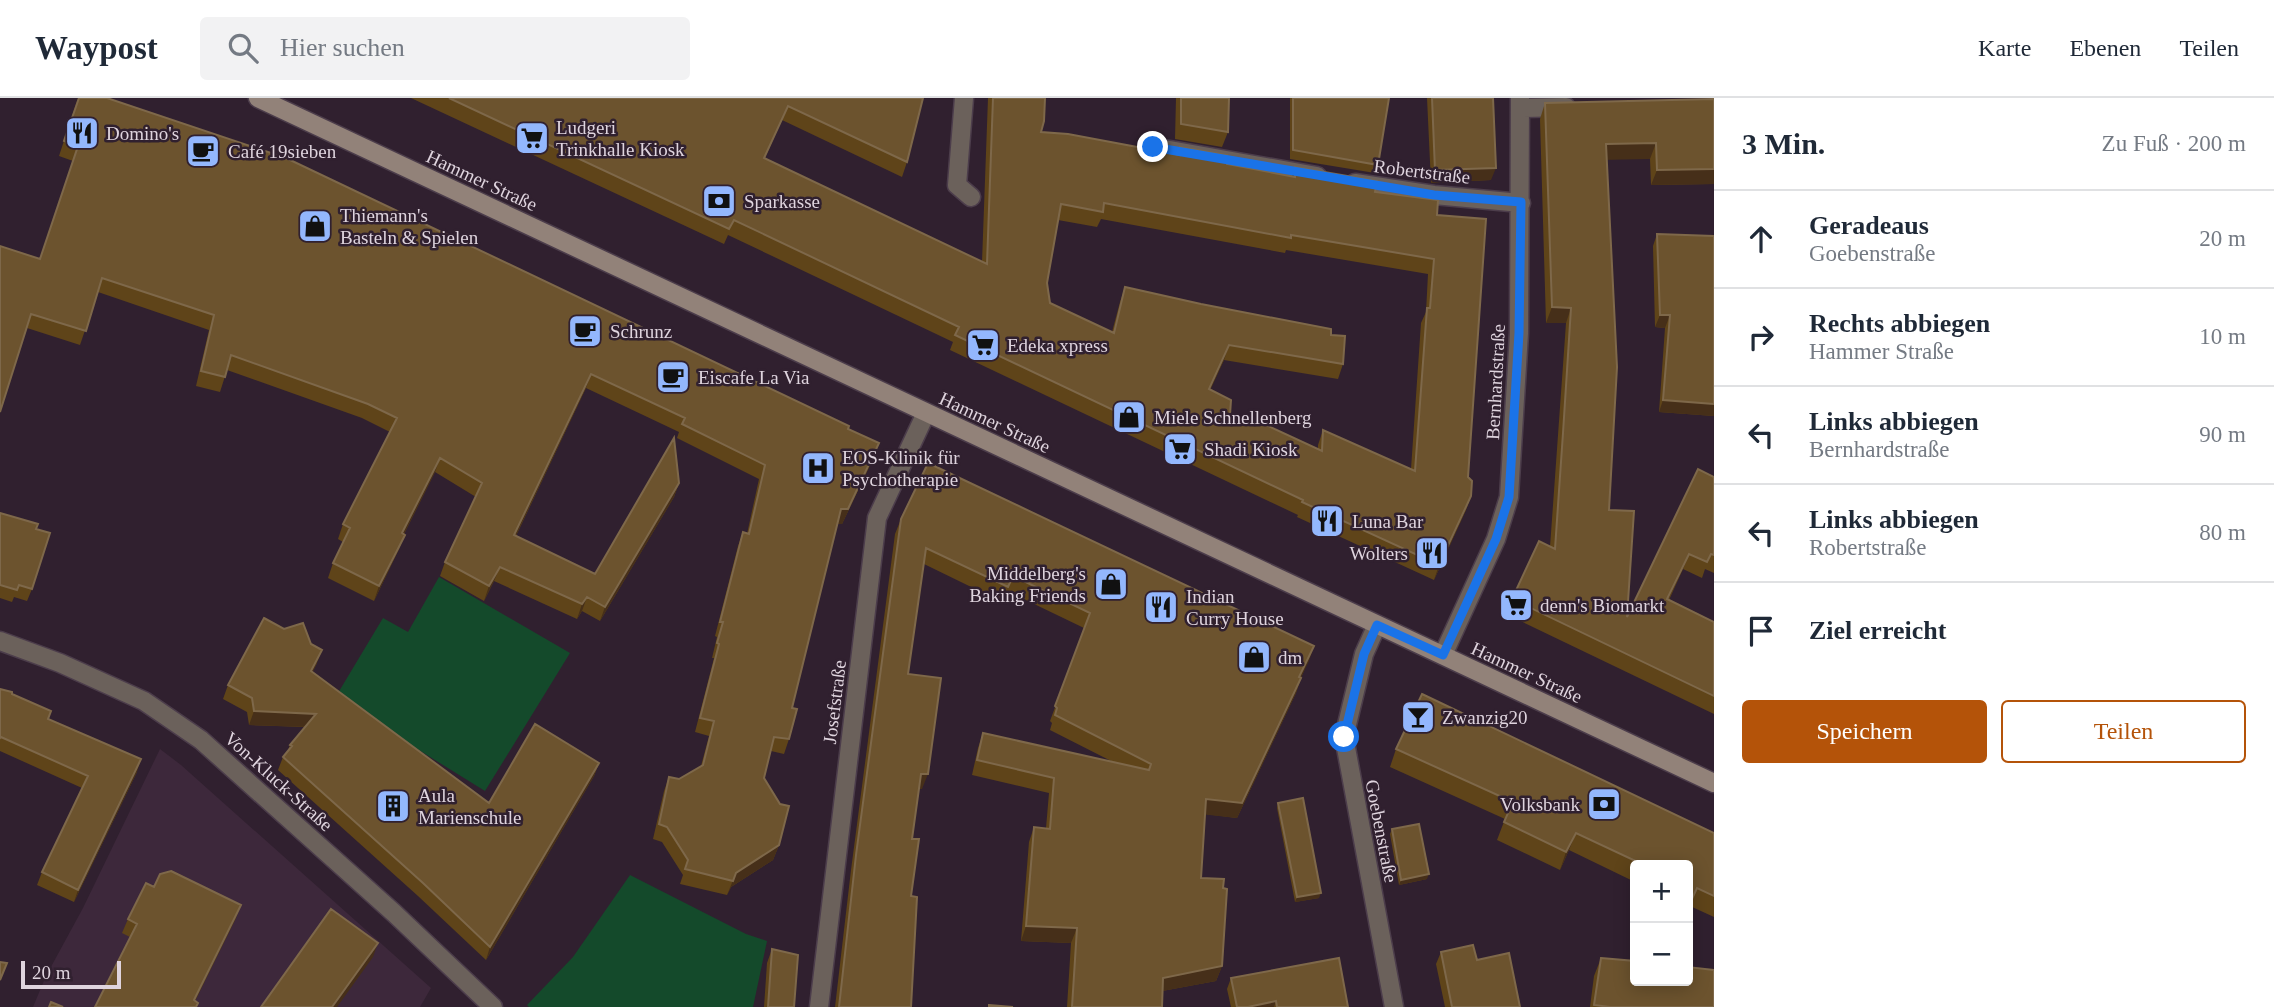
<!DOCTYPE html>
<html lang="de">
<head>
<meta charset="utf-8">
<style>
  body { margin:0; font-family:Georgia,serif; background:#f2f2f3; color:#1f2937 }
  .controls { position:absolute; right:21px; bottom:21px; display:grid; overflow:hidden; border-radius:7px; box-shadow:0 4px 18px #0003 }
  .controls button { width:63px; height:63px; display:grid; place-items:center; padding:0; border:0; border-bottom:2px solid #e0e1e3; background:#fff; color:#1f2937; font:35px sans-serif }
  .scale { position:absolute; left:21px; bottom:18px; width:100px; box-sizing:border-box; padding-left:7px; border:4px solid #dfd4de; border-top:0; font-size:19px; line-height:24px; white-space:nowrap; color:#dfd4de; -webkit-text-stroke:5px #30202f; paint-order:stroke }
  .stop { position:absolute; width:21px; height:21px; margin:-16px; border:5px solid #1a73e8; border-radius:50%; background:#fff }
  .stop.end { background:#1a73e8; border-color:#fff; box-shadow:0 2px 7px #0008 }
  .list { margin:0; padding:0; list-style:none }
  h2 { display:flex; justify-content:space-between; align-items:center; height:91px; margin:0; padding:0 28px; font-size:30px }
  h2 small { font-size:23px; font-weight:400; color:#747a83 }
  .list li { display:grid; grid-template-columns:46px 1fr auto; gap:21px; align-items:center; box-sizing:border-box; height:98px; padding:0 28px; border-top:2px solid #e0e1e3 }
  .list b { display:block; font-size:26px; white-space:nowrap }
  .list p { margin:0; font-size:23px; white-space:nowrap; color:#747a83 }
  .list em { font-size:23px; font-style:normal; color:#747a83 }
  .actions { display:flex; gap:14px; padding:21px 28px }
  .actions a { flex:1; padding:16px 0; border:2px solid #b45309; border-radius:7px; text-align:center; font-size:24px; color:#b45309 }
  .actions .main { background:#b45309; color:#fff }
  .icon { flex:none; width:38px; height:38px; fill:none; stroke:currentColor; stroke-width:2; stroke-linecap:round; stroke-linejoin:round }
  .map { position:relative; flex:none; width:1714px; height:909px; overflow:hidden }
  header { display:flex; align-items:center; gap:42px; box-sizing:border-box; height:98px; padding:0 35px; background:#fff; border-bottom:2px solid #e0e1e3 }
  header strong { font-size:33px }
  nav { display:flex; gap:38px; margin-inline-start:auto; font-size:24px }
  .search { width:490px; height:63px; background:#f2f2f3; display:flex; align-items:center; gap:18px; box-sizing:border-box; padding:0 24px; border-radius:7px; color:#747a83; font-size:26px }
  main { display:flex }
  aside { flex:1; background:#fff }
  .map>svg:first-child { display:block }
  .built { fill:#3d283b }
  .green { fill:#144a2b }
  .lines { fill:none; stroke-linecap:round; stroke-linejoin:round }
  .minor-casing { stroke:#4c3d4b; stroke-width:21 }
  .secondary-casing { stroke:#4c3d4b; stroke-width:21 }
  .minor { stroke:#6b615b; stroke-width:18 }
  .secondary { stroke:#928279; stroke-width:18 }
  .wall { fill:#5f4419; fill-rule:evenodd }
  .shaded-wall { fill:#462f19 }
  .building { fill:#6c532e; stroke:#7e684a; stroke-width:2; fill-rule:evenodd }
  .route { stroke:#1a73e8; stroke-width:9 }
  .labels { text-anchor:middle; stroke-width:5; stroke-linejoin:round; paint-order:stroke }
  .poi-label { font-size:19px; fill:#dfd4de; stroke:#30202f; text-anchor:start }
  .street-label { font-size:19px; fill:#dfd4de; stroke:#30202f }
</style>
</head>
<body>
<header>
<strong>Waypost</strong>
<div class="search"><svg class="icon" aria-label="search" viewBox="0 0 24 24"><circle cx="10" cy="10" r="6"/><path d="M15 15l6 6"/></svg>Hier suchen</div>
<nav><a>Karte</a><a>Ebenen</a><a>Teilen</a></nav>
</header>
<main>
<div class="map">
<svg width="1714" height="909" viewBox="0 0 1714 909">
  <rect width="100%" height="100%" fill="#30202f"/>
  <path class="built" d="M 160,651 L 181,667 L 431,890 L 420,909 L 33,909 L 46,878 L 83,810 Z"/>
  <path class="green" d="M 439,479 L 570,555 L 485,693 L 335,600 L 383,520 L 408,534 Z
    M 630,777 L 746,836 L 767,843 L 753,909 L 529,909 L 527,907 L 573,859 Z"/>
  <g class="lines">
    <g class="minor-casing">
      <path id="minor" d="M 964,0 L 957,87 L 971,99
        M 1521,10 L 1566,9
        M 1153,49 L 1317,78
        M 1355,85 L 1434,97 L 1521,105
        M 1377,527 L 1364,556 L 1344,639 L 1394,909
        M 0,543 L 60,565 L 144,603 L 201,642 L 394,815 L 493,909
        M 1443,557 L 1496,441 L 1509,399 L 1519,235 L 1520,0
        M 819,909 L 877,420 L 926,315"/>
    </g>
    <g class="secondary-casing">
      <path id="secondary" d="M 258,0 L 1714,685"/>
    </g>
    <use href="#minor" class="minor"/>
    <use href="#secondary" class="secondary"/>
  </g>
  <path class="wall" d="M 78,0 L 848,331 L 874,359 L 842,426 L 837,426 L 792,610 L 789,641 L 784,656 L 771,653 L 764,680 L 779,747 L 773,762 L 731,789 L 727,797 L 680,786 L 683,777 L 662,744 L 653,741 L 664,693 L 669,679 L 679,681 L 701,668 L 709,638 L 695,634 L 714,560 L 712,560 L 717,539 L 715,538 L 738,448 L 743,434 L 747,436 L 759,381 L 677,340 L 679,334 L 586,290 L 516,438 L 595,476 L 679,385 L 674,399 L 600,523 L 582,513 L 577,521 L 494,483 L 484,503 L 440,478 L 445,464 L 476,399 L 435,374 L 404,436 L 405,437 L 399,451 L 374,503 L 328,480 L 333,465 L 343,444 L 338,441 L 343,426 L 390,334 L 362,320 L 227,272 L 220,294 L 196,288 L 209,232 L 98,194 L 80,247 L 27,230 L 40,161 L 73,63 L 59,58 Z
    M 411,0 L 923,0 L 907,64 L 902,79 L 782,22 L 765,60 L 982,164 L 988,0 L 1045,0 L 1041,34 L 1177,57 L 1180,49 L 1227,66 L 1292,78 L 1295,69 L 1375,94 L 1437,117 L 1468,379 L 1471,398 L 1466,412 L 1434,482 L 1297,419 L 1298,417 L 950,252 L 953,244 L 728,137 L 724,146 ZM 1101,121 L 1285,155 L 1286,152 L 1428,176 L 1426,214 L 1421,225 L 1411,371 L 1323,332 L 1318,347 L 1318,351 L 1230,317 L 1210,292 L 1224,262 L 1338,281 L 1343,266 L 1331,237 L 1125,189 L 1120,204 L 1112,234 L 1050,205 L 1047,185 L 1058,122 L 1097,129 Z
    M 1176,0 L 1229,0 L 1228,34 L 1222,49 L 1175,41 Z
    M 1290,0 L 1389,0 L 1378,67 L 1375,75 L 1290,61 Z
    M 1427,0 L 1493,0 L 1491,82 L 1431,85 Z
    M 1714,1 L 1714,86 L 1651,87 L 1650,61 L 1606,61 L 1609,412 L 1627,519 L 1714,379 L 1714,475 L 1705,471 L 1702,480 L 1683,471 L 1669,502 L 1714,524 L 1714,616 L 1506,516 L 1512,501 L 1550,449 L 1566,225 L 1546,225 L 1540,21 L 1545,5 Z
    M 1657,136 L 1714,138 L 1714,318 L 1659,314 L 1665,230 L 1655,229 L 1653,148 Z
    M 0,415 L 36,431 L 32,491 L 27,503 L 14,499 L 12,504 L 0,500 Z
    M 901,421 L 1314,548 L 1301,580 L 1296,595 L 1237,720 L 1205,716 L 1201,780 L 1222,868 L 1216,883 L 1162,893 L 1162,909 L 1067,909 L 1071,845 L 1021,843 L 1029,744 L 1034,729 L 1046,730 L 1049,695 L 972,677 L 978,650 L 983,635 L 1115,665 L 1050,632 L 1052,625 L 1050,623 L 1084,530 L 1007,493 L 1002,504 L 924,466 L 908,576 L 922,691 L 919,691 L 912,741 L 911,909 L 835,909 L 851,772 L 895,436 Z
    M 311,546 L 317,565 L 312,575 L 489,705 L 599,665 L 594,678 L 486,862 L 418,798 L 278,672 L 283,659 L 287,655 L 290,647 L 305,629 L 249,627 L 247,614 L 223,601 L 228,587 Z
    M 0,591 L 12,596 L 49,621 L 137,674 L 74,804 L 37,787 L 42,774 L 82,690 L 0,653 Z
    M 1396,651 L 1655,707 L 1714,735 L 1714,819 L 1690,808 L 1688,813 L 1688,767 L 1635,767 L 1635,784 L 1569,752 L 1560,772 L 1497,742 L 1505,721 L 1390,669 Z
    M 1278,705 L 1319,800 L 1295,804 L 1277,710 Z
    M 1392,731 L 1427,781 L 1399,787 L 1390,736 Z
    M 154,789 L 236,820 L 195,903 L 130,839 L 122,835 L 128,821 Z
    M 772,851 L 794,909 L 764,909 L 767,865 Z
    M 1441,854 L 1477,862 L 1520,909 L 1445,909 L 1436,866 Z
    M 1601,860 L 1714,909 L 1590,909 L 1594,878 Z
    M 1231,880 L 1348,909 L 1231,909 L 1227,891 Z"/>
  <path class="shaded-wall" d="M 788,8 L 782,22 L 758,75 L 764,60 Z
    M 1656,45 L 1650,61 L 1600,62 L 1606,46 Z
    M 1496,70 L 1491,82 L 1431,85 L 1435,72 Z
    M 1714,71 L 1714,86 L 1651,87 L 1657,72 Z
    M 1552,209 L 1571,210 L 1566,225 L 1546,225 Z
    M 1660,217 L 1670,217 L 1665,230 L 1655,229 Z
    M 1229,247 L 1224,262 L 1204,306 L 1209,291 Z
    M 591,276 L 586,290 L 509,452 L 514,437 Z
    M 1663,302 L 1714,306 L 1714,318 L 1659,314 Z
    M 879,345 L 874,359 L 842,426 L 835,426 L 841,411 Z
    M 440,360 L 435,374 L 397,450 L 402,435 Z
    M 679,385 L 674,399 L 600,523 L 605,509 Z
    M 1471,398 L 1466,412 L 1434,482 L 1439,467 Z
    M 405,437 L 399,451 L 374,503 L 379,488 Z
    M 1689,456 L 1683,471 L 1661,516 L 1667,501 Z
    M 500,469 L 494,483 L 484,503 L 489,488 Z
    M 587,499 L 582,513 L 577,521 L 582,506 Z
    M 1314,548 L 1309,563 L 1294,594 L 1299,579 Z
    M 322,552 L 317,565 L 306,587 L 311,573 Z
    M 1301,580 L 1296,595 L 1237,720 L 1200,716 L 1206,701 Z
    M 254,613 L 316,616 L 311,629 L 249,627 Z
    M 141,661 L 137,674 L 74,804 L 78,792 Z
    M 599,665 L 594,678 L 486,862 L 490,849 Z
    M 921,676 L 928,676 L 922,691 L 915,690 Z
    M 1576,735 L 1569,752 L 1560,772 L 1566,754 Z
    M 779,747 L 773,762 L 731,789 L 727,797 L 736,775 Z
    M 1429,776 L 1427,781 L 1399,787 L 1401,782 Z
    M 1321,795 L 1319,800 L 1295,804 L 1297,799 Z
    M 241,807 L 236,820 L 192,909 L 194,902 Z
    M 1026,828 L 1077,830 L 1071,845 L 1021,843 Z
    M 378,845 L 373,859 L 337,909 L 332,909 Z
    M 1222,868 L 1216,883 L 1157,894 L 1163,880 Z
    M 1276,903 L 1274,909 L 1248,909 Z"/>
  <path class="building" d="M 79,0 L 107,0 L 286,60 L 849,328 L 848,331 L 879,345 L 848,411 L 841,411 L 792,610 L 797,611 L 789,641 L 774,639 L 764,680 L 780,706 L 789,708 L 779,747 L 736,775 L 733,783 L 685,771 L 688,762 L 667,729 L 659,726 L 669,679 L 679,681 L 703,667 L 714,623 L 700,620 L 719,546 L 717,545 L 723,524 L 720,524 L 743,434 L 749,436 L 765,367 L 682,326 L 685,320 L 591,276 L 514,437 L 595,476 L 674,340 L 679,385 L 605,509 L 587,499 L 582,506 L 500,469 L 489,488 L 445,464 L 482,385 L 440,360 L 402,435 L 405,437 L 379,488 L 333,465 L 350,430 L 343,426 L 397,320 L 368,306 L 231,257 L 225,279 L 201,273 L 214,217 L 102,180 L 86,233 L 31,216 L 0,314 L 0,148 L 40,161 L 78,48 L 64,43 Z
    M 449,0 L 923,0 L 907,64 L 788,8 L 764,60 L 987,166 L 993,0 L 1045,0 L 1044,23 L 1041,34 L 1068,36 L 1180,57 L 1180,49 L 1227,57 L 1227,66 L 1295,79 L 1295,69 L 1377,83 L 1375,94 L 1438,102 L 1437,117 L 1486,121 L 1468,379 L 1472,383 L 1471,398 L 1439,467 L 1302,404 L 1303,402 L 955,237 L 959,229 L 734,122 L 729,131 ZM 1104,105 L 1291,140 L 1291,137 L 1434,161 L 1430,210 L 1427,210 L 1415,373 L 1323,332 L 1322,353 L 1249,319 L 1230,317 L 1231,302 L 1209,291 L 1229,247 L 1343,266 L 1345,238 L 1331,237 L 1331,231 L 1201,206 L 1125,189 L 1114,235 L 1050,205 L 1047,185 L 1061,106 L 1103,114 Z
    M 1181,0 L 1229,0 L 1228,34 L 1181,26 Z
    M 1293,0 L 1389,0 L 1378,67 L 1293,52 Z
    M 1432,0 L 1493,0 L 1496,70 L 1435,72 Z
    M 1714,1 L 1714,71 L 1657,72 L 1656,45 L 1606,46 L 1617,269 L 1609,412 L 1634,413 L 1627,519 L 1698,371 L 1714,379 L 1714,457 L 1711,456 L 1707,464 L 1689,456 L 1667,501 L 1714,524 L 1714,598 L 1512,501 L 1539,443 L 1555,451 L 1563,335 L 1571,210 L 1552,209 L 1545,5 Z
    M 1657,136 L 1714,138 L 1714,306 L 1663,302 L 1670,217 L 1660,217 Z
    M 928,365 L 1314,548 L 1299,579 L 1301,580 L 1242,705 L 1206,701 L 1201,780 L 1224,781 L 1223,790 L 1227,791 L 1222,868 L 1163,880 L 1162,909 L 1072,909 L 1077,830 L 1026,828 L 1034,729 L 1050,731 L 1054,680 L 977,662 L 983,635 L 1149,672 L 1151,666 L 1055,617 L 1057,610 L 1055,608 L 1090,515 L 1013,478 L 1008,489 L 926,450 L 908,576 L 941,580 L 928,676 L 921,676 L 912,741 L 919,741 L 911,798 L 917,799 L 911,909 L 839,909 L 856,757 L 901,421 Z
    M 0,415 L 38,426 L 36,431 L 50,435 L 32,491 L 19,487 L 17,492 L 0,487 Z
    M 264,520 L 284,531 L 303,525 L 311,546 L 322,552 L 311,573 L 489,705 L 535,626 L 599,665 L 490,849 L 423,785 L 283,659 L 292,648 L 290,647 L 316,616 L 254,613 L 252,600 L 228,587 Z
    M 0,591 L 12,594 L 12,596 L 51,613 L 48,621 L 141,661 L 78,792 L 42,774 L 88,678 L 1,639 L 0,640 Z
    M 1422,596 L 1714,735 L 1714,798 L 1697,790 L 1691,803 L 1688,802 L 1688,767 L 1644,767 L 1576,735 L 1566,754 L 1504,724 L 1513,704 L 1396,651 Z
    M 1303,700 L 1321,795 L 1297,799 L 1278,705 Z
    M 1419,726 L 1429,776 L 1401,782 L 1392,731 Z
    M 171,773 L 241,807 L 194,902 L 198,905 L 196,909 L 95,909 L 137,826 L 128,821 L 146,785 L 154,789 L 160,776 Z
    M 331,811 L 378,845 L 332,909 L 261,909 Z
    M 1473,847 L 1477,862 L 1509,855 L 1520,909 L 1452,909 L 1441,854 Z
    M 772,851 L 798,857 L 794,909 L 768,909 Z
    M 1339,860 L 1348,909 L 1277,909 L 1276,903 L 1248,909 L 1237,909 L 1231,880 Z
    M 1601,860 L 1635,863 L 1635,883 L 1688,883 L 1688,869 L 1714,872 L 1714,909 L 1610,909 L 1594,907 Z
    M 0,864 L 7,865 L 0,882 Z
    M 51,904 L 63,909 L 49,909 Z
    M 989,907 L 1013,909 L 989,909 Z"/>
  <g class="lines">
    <path class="route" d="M 1153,49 L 1434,97 L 1521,104 L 1519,235 L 1509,399 L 1496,441 L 1443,557 L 1377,527 L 1364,556 L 1344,639"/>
  </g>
  <defs>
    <g id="restaurant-square" transform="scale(1.75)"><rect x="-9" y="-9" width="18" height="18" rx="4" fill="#93b7fd" stroke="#30202f"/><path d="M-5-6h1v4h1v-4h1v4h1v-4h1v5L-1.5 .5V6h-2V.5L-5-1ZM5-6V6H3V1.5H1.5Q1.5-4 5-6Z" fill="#111"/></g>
    <g id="supermarket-square" transform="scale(1.75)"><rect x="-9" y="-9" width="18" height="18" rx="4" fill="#93b7fd" stroke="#30202f"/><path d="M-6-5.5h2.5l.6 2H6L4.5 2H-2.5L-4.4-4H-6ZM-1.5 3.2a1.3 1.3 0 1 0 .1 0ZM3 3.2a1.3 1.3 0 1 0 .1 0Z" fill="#111"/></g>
    <g id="cafe-square" transform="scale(1.75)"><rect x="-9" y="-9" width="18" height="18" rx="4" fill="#93b7fd" stroke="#30202f"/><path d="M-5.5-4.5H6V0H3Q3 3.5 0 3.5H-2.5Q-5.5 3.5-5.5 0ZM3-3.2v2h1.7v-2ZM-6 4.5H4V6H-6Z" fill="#111"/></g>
    <g id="bank-square" transform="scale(1.75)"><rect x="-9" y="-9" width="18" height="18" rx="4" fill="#93b7fd" stroke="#30202f"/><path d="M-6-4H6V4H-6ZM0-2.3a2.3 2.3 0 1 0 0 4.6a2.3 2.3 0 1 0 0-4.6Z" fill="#111"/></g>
    <g id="shop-square" transform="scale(1.75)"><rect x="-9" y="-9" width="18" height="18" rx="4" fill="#93b7fd" stroke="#30202f"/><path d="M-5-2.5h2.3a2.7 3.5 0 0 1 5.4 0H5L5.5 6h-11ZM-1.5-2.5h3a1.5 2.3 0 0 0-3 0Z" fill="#111"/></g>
    <g id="hospital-square" transform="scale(1.75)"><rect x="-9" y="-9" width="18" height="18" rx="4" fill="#93b7fd" stroke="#30202f"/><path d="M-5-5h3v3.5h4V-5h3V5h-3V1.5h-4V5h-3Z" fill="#111"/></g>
    <g id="bar-square" transform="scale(1.75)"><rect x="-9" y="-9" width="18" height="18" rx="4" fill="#93b7fd" stroke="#30202f"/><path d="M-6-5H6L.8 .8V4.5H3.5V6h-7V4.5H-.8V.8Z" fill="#111"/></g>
    <g id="building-square" transform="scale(1.75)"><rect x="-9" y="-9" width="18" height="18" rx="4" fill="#93b7fd" stroke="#30202f"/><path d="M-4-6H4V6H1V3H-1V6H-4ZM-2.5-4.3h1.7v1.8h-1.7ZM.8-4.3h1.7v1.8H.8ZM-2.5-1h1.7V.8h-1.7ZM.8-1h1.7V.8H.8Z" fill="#111"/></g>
  </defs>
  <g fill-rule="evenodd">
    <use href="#restaurant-square" x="82" y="35"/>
    <use href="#supermarket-square" x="532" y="40"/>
    <use href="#cafe-square" x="203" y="53"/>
    <use href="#bank-square" x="719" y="103"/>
    <use href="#shop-square" x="315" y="128"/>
    <use href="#cafe-square" x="585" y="233"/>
    <use href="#supermarket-square" x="983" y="247"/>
    <use href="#cafe-square" x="673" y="279"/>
    <use href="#shop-square" x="1129" y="319"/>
    <use href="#supermarket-square" x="1180" y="351"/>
    <use href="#hospital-square" x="818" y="370"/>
    <use href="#restaurant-square" x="1327" y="423"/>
    <use href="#restaurant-square" x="1432" y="455"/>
    <use href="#shop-square" x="1111" y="486"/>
    <use href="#supermarket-square" x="1516" y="507"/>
    <use href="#restaurant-square" x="1161" y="509"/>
    <use href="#shop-square" x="1254" y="559"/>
    <use href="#bar-square" x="1418" y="619"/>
    <use href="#bank-square" x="1604" y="706"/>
    <use href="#building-square" x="393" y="708"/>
  </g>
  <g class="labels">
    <g class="poi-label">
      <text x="556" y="36">Ludgeri<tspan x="556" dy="22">Trinkhalle Kiosk</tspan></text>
      <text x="106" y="42">Domino's</text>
      <text x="228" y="60">Café 19sieben</text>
      <text x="744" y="110">Sparkasse</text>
      <text x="340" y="124">Thiemann's<tspan x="340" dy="22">Basteln &amp; Spielen</tspan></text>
      <text x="610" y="240">Schrunz</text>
      <text x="1007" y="254">Edeka xpress</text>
      <text x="698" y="286">Eiscafe La Via</text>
      <text x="1154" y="326">Miele Schnellenberg</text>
      <text x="1204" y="358">Shadi Kiosk</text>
      <text x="842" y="366">EOS-Klinik für<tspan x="842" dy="22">Psychotherapie</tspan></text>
      <text x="1352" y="430">Luna Bar</text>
      <text x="1408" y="462" text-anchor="end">Wolters</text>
      <text x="1086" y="482" text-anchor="end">Middelberg's<tspan x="1086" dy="22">Baking Friends</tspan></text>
      <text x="1186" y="505">Indian<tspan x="1186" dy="22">Curry House</tspan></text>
      <text x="1540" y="514">denn's Biomarkt</text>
      <text x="1278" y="566">dm</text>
      <text x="1442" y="626">Zwanzig20</text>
      <text x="418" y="704">Aula<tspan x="418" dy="22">Marienschule</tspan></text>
      <text x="1580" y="713" text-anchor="end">Volksbank</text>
    </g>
    <g class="street-label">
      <text transform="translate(1422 73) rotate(7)" y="7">Robertstraße</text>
      <text transform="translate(482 82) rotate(25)" y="7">Hammer Straße</text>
      <text transform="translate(1495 284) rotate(-87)" y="7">Bernhardstraße</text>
      <text transform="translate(995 324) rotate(25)" y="7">Hammer Straße</text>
      <text transform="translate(1527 574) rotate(25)" y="7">Hammer Straße</text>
      <text transform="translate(834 604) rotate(-83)" y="7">Josefstraße</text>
      <text transform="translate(279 683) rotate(42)" y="7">Von-Kluck-Straße</text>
      <text transform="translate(1382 733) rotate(79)" y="7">Goebenstraße</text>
    </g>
  </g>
</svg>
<div class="controls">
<button>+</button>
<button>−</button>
</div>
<div class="scale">20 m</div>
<div class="stop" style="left:1344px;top:639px"></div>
<div class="stop end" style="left:1153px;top:49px"></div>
</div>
<aside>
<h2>3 Min.<small>Zu Fuß · 200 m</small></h2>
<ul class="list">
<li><svg class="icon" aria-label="ahead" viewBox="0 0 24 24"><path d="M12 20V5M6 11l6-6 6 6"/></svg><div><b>Geradeaus</b><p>Goebenstraße</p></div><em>20 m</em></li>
<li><svg class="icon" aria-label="right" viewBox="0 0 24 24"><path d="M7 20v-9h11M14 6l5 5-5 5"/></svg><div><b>Rechts abbiegen</b><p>Hammer Straße</p></div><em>10 m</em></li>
<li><svg class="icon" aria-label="left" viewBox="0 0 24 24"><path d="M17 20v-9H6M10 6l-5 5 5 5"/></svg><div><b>Links abbiegen</b><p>Bernhardstraße</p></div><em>90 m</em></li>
<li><svg class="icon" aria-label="left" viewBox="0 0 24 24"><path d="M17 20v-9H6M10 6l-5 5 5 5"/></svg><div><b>Links abbiegen</b><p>Robertstraße</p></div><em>80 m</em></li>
<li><svg class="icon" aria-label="arrive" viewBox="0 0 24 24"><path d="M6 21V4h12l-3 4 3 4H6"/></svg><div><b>Ziel erreicht</b></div></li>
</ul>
<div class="actions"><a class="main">Speichern</a><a>Teilen</a></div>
</aside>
</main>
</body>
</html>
